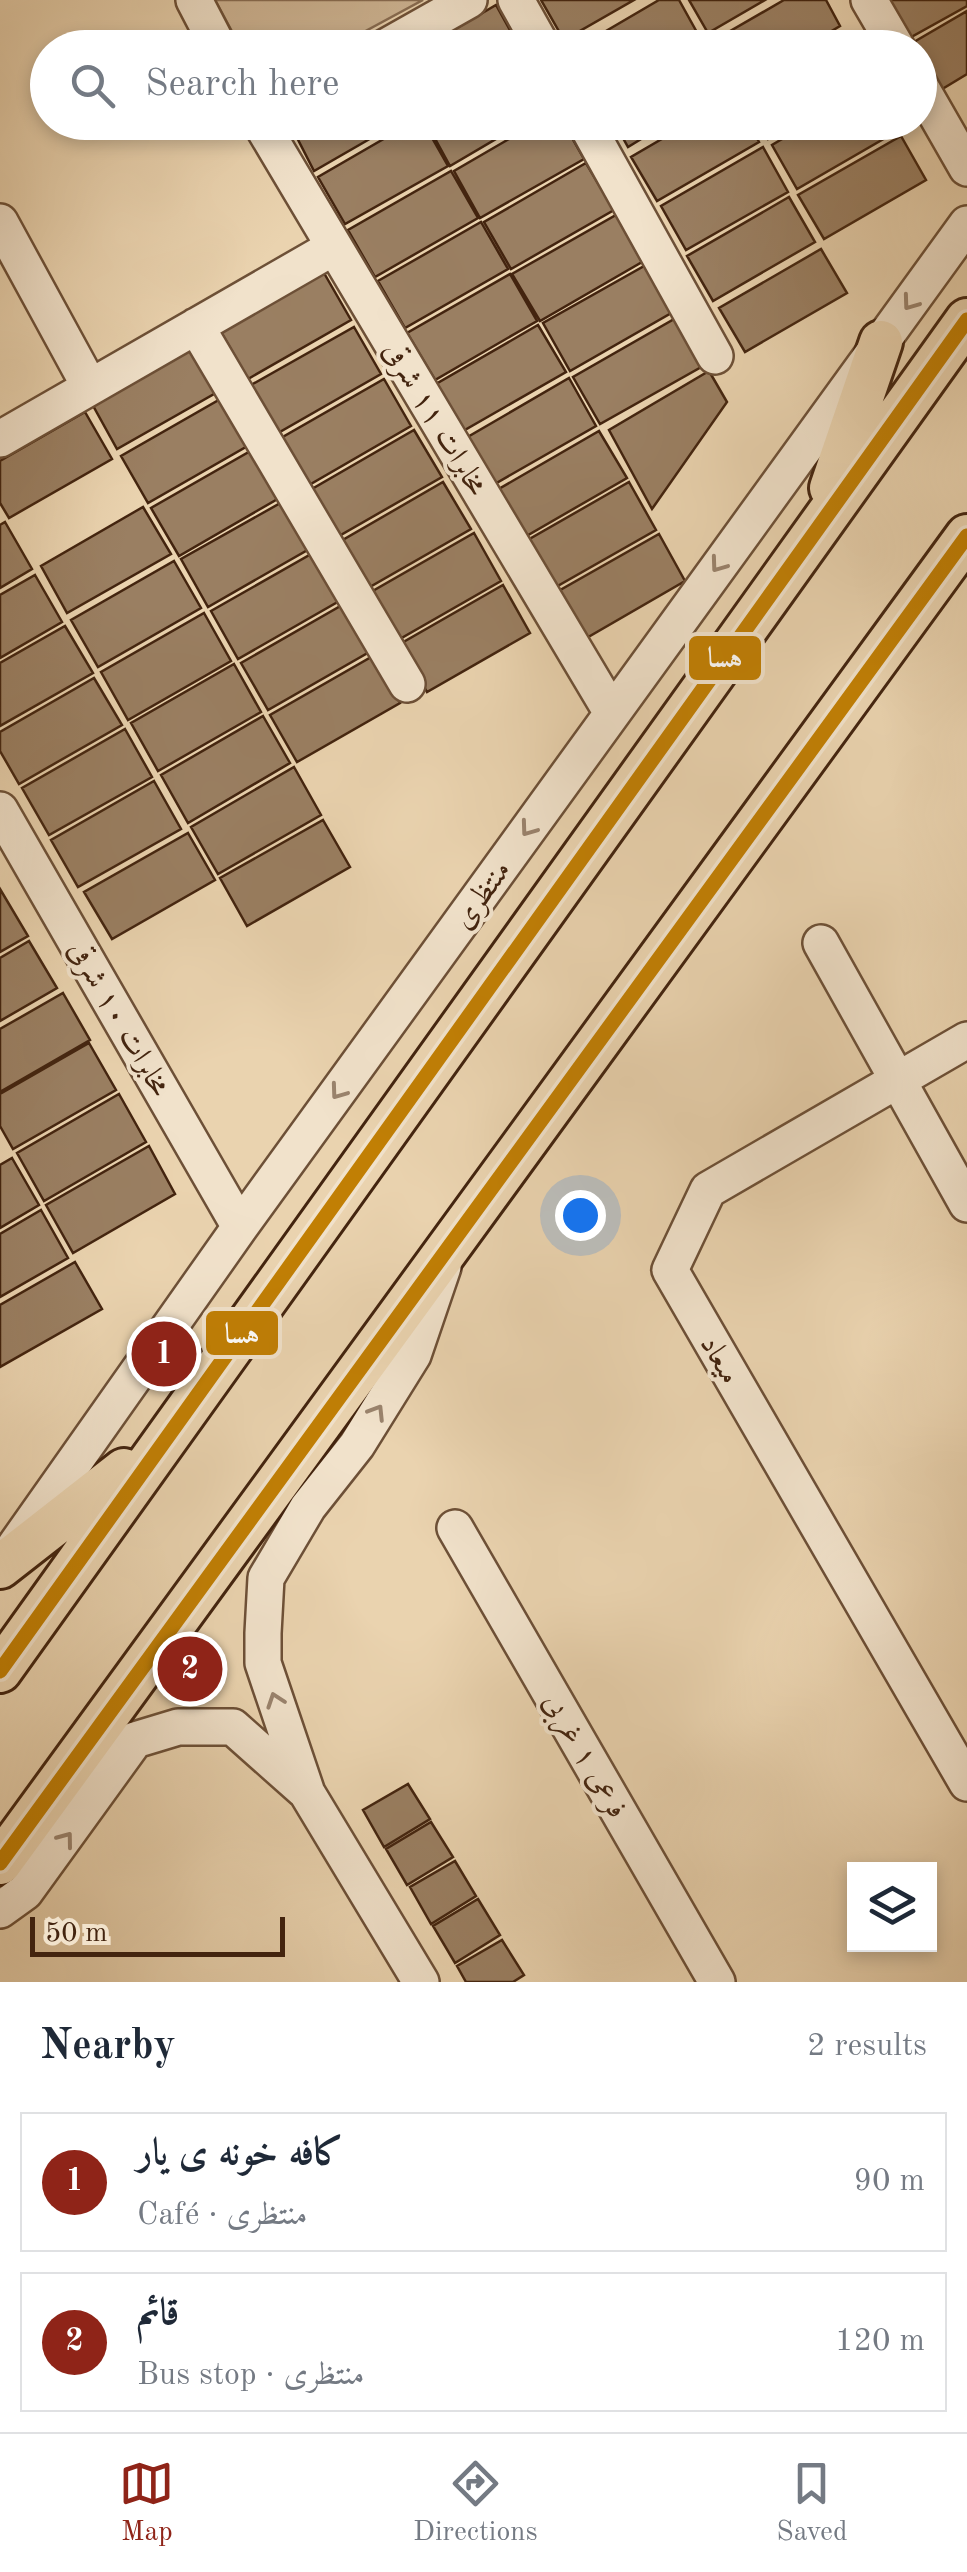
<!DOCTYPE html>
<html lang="en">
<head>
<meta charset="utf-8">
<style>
  body { margin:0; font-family:"Old Standard TT",Amiri,serif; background:#f6f6f7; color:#1f2937 }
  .controls { position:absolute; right:30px; bottom:30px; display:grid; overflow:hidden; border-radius:0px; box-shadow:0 5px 15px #0003 }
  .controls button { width:90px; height:90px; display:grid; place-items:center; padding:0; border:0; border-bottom:2px solid #e0e1e3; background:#fff; color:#1f2937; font:50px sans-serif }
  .scale { position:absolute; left:30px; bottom:25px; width:255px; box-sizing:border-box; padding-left:10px; border:5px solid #43240f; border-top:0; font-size:28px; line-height:35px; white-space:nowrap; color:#43240f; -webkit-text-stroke:8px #f1e2cb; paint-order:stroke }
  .you { position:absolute; left:580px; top:1215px; width:35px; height:35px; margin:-25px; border:8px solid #fff; border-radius:50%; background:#1a73e8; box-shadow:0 0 0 15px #1a73e833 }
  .badge { display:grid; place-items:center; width:65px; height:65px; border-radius:50%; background:#8f2418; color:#fff; font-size:32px; font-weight:700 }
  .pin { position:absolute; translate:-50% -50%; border:5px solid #fff; box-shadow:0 2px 10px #0006 }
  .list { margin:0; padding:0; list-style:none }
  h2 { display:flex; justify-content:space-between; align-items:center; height:130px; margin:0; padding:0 40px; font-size:42px }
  h2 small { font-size:32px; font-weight:400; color:#747a83 }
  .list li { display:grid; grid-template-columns:65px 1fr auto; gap:30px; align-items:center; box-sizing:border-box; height:140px; margin:0 20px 20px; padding:0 20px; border:2px solid #e0e1e3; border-radius:0px }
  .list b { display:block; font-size:38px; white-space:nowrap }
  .list p { margin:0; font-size:32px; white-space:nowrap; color:#747a83 }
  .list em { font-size:32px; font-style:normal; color:#747a83 }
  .icon { flex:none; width:55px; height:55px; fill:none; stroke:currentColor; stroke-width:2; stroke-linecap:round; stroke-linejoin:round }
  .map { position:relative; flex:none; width:967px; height:1982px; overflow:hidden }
  .search { position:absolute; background:#fff; box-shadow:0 5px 15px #0003; left:30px; right:30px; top:30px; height:110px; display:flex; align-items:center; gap:25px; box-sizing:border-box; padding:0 35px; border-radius:55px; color:#747a83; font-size:38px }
  .sheet { height:450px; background:#fff }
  nav { display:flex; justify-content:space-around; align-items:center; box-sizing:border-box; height:140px; border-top:2px solid #e0e1e3; background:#fff; font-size:28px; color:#747a83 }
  nav a { display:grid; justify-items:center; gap:5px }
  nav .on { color:#8f2418 }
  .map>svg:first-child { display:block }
  .green { fill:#ceb594; stroke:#886c52; stroke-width:2.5 }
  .building { fill:#9a7f62; stroke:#43240f; stroke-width:2.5 }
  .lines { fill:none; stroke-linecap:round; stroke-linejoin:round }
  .minor-casing { stroke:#6d5037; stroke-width:40 }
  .major-casing { stroke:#43240f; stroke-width:48 }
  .minor { stroke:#f1e2cb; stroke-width:35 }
  .major { stroke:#ead3af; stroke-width:42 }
  .bus-1-casing { stroke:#f1e2cb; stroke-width:22 }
  .bus-1 { stroke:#c17f04; stroke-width:15 }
  .oneway { stroke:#9a836d }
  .labels { text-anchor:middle; stroke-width:8; stroke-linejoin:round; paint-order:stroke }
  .street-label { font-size:30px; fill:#43240f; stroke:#f1e2cb }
  .line-badge { stroke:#f1e2cb; stroke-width:4 }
  .badge-label { font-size:28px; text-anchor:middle; font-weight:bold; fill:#fff }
</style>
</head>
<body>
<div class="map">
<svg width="967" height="1982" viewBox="0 0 967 1982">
  <rect width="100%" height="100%" fill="#ead3af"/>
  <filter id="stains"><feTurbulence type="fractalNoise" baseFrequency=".002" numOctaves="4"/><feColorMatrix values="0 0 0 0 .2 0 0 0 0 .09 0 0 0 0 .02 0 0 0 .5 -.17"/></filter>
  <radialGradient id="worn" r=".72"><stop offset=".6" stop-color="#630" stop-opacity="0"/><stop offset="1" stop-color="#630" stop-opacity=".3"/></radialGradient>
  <path class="green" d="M 215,0 L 423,0 L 336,47 L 241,48 Z"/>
  <path class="building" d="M 541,0 L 634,0 L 564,40 Z
    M 659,0 L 679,0 L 699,36 L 679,48 L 577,48 Z
    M 689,0 L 765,0 L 708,33 Z
    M 784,0 L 826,0 L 840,26 L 803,48 L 717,48 L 713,41 Z
    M 881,0 L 967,0 L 967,6 L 904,41 Z
    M 496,5 L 520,48 L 423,48 Z
    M 967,11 L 967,74 L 934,94 L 920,69 L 920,48 L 907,46 Z
    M 289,122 L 399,122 L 314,171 Z
    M 413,122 L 423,122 L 448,166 L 345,224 L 318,177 Z
    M 426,122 L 525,122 L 450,166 Z
    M 538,122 L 563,122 L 584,159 L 480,218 L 454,171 Z
    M 614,122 L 669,122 L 628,147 Z
    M 691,122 L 748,122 L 759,142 L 657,201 L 631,157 Z
    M 758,122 L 797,122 L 768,139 Z
    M 811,122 L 895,122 L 899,130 L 797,189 L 772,145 Z
    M 901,136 L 926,180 L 824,239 L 798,195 Z
    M 763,147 L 788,192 L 686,250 L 661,206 Z
    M 586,163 L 614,210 L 511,269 L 484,222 Z
    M 451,171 L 478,218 L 375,277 L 348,230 Z
    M 789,197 L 815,242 L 713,301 L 687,256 Z
    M 616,215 L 642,262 L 540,321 L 512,274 Z
    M 481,222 L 508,269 L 405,328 L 378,281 Z
    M 821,249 L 847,293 L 745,352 L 719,308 Z
    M 646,265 L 673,312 L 570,371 L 543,323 Z
    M 324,273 L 351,320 L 248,379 L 221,332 Z
    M 510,274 L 537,321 L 435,380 L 407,333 Z
    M 676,318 L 703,366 L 600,424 L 573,377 Z
    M 538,325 L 566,372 L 463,431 L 436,384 Z
    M 354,327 L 381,374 L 278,433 L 251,385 Z
    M 193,343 L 221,390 L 117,449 L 91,402 Z
    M 709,371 L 727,402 L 652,509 L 609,430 Z
    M 569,378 L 596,426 L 493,485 L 466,438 Z
    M 384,379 L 411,426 L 309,485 L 281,438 Z
    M 224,397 L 251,444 L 148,503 L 121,456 Z
    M 85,412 L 112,459 L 9,518 L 0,503 L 0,461 Z
    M 414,430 L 442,477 L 339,536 L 312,489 Z
    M 599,431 L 627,478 L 523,538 L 497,490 Z
    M 254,449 L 281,497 L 179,556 L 151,508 Z
    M 443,482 L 471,529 L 368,588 L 341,541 Z
    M 629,482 L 656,530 L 554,588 L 526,541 Z
    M 284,501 L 311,548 L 208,607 L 181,559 Z
    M 143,507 L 171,554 L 67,613 L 41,566 Z
    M 5,522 L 32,569 L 0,588 L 0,525 Z
    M 474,533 L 501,581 L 398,640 L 371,592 Z
    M 659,534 L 685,581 L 583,640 L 555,593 Z
    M 313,553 L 341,600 L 238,659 L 211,611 Z
    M 174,561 L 201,608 L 98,667 L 71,620 Z
    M 35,575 L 62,622 L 0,658 L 0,595 Z
    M 503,585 L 530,633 L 427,692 L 400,644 Z
    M 344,604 L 371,651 L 268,710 L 241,663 Z
    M 204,613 L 231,661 L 128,720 L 101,672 Z
    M 65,626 L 93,673 L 0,726 L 0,663 Z
    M 373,656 L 400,703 L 297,762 L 270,715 Z
    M 234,664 L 261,712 L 158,771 L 131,723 Z
    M 94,678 L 122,725 L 19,784 L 0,751 L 0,732 Z
    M 263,716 L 290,763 L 188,823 L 161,775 Z
    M 125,729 L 152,777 L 49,835 L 22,788 Z
    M 294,767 L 321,815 L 218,874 L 191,827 Z
    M 154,781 L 181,829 L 78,887 L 51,840 Z
    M 323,820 L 350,867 L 247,926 L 220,878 Z
    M 188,833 L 215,880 L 112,939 L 84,892 Z
    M 0,889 L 28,936 L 0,952 Z
    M 29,941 L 57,988 L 0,1021 L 0,958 Z
    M 63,993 L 90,1040 L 0,1092 L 0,1029 Z
    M 89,1043 L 116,1090 L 13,1149 L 0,1126 L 0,1094 Z
    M 119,1094 L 146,1142 L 44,1201 L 17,1153 Z
    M 149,1146 L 175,1194 L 73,1253 L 46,1205 Z
    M 12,1158 L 39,1205 L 0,1228 L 0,1165 Z
    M 41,1210 L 68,1258 L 0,1297 L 0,1234 Z
    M 75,1262 L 102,1309 L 0,1367 L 0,1305 Z
    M 408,1784 L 430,1819 L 384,1847 L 363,1810 Z
    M 431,1822 L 453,1857 L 407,1885 L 386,1849 Z
    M 455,1861 L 476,1896 L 431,1924 L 410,1887 Z
    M 478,1899 L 500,1935 L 455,1963 L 433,1926 Z
    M 502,1940 L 524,1975 L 513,1982 L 466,1982 L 457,1966 Z"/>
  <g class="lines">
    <g class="minor-casing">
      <path id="minor" d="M 194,0 L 219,48
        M 516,0 L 543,48
        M 869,0 L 897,48
        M 384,48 L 469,0
        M 920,86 L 967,168
        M 260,122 L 612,713
        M 585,122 L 715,356
        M 0,222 L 90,387
        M 196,326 L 407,684
        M 0,439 L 334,247
        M 0,810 L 240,1227
        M 821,943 L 967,1204
        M 967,1040 L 708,1190 L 670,1270 L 967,1783
        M 455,1528 L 717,1982
        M 15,1546 L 240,1227 L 967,224
        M 0,1910 L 25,1892 L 135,1740 L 178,1727 L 233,1727 L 304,1790
        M 421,1982 L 307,1793 L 263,1663 L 263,1633 L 266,1578 L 308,1507 L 357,1445 L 413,1355 L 443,1267"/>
    </g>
    <g class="major-casing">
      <path id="major" d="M 831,488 L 881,342
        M 0,1567 L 124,1470
        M 0,1671 L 967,320
        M 0,1863 L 967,536"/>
    </g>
    <use href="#minor" class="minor"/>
    <use href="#major" class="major"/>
    <g class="bus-1-casing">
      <path id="bus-1" d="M 0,1671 L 967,320
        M 0,1863 L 967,536"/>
    </g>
    <use href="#bus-1" class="bus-1"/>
  </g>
  <defs><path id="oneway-chevron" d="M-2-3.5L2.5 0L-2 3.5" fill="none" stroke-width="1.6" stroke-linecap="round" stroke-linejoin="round" transform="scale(2.5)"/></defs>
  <g class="oneway">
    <use href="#oneway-chevron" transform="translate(910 303) rotate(126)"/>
    <use href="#oneway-chevron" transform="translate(718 565) rotate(126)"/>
    <use href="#oneway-chevron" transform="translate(528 829) rotate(126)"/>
    <use href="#oneway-chevron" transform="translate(338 1092) rotate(126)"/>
    <use href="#oneway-chevron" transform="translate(377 1412) rotate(-58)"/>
    <use href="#oneway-chevron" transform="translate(275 1700) rotate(-109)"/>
    <use href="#oneway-chevron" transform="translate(66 1839) rotate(-53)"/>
  </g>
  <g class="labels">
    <g class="street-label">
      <text transform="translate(436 418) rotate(59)" y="10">مخابرات ۱۱ شرقی</text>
      <text transform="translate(481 894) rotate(-54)" y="10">منتظری</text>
      <text transform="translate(120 1018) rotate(60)" y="10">مخابرات ۱۰ شرقی</text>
      <text transform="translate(721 1359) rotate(60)" y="10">میعاد</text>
      <text transform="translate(586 1755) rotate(60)" y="10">فرعی ۱ غربی</text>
    </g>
  </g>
  <g class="line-badge">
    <rect x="687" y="634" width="76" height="48" rx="10" fill="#c17f04"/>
    <rect x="204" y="1309" width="76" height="48" rx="10" fill="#c17f04"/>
  </g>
  <g class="badge-label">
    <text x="725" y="667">هسا</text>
    <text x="242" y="1343">هسا</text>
  </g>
  <rect width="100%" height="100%" filter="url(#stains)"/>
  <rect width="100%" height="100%" fill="url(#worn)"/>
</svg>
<div class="controls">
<button><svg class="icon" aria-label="layers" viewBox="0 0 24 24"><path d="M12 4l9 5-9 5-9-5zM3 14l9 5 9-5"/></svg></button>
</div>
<div class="scale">50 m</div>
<div class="you"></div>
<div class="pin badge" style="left:164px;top:1354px">1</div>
<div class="pin badge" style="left:190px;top:1669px">2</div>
<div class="search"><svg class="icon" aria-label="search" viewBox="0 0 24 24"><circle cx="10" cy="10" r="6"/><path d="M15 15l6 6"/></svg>Search here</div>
</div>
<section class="sheet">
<h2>Nearby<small>2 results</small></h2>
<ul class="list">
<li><span class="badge">1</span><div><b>کافه خونه ی یار</b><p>Café · منتظری</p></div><em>90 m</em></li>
<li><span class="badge">2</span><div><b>قائم</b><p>Bus stop · منتظری</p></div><em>120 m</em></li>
</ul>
</section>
<nav>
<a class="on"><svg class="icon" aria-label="map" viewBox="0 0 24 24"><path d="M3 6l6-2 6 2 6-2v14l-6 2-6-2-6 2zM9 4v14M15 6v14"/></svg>Map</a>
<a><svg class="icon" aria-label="directions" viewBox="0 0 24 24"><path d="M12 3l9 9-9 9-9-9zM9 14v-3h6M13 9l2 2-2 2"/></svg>Directions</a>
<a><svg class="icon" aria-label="saved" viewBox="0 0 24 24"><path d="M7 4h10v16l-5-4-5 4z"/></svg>Saved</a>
</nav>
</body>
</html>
